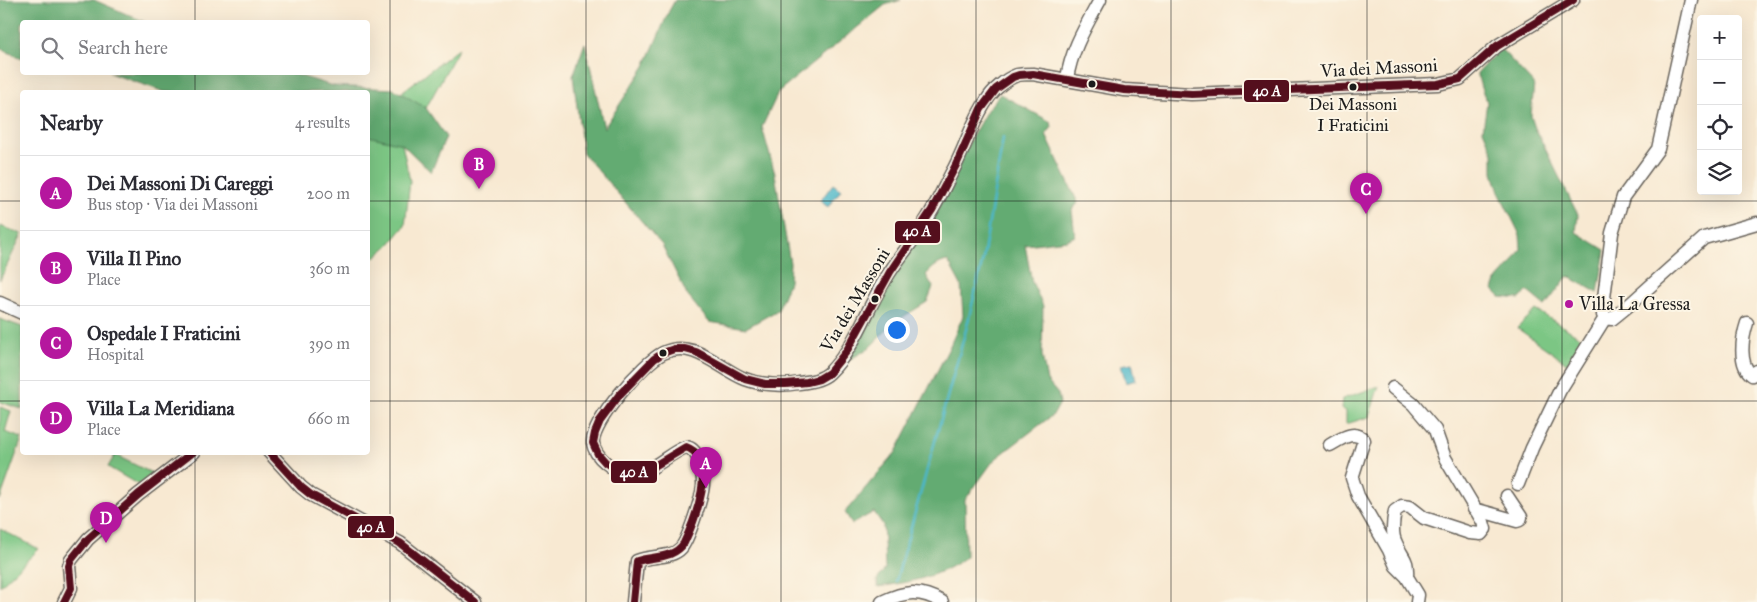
<!DOCTYPE html>
<html lang="en">
<head>
<meta charset="utf-8">
<style>
  body { margin:0; font-family:"IM FELL Great Primer",serif; background:#f2f2f3; color:#2b2b33 }
  .controls { position:absolute; right:15px; top:15px; display:grid; overflow:hidden; border-radius:5px; box-shadow:0 5px 20px #0002 }
  .controls button { width:45px; height:45px; display:grid; place-items:center; padding:0; border:0; border-bottom:1px solid #e1e1e2; background:#fff; color:#2b2b33; font:25px sans-serif }
  .you { position:absolute; left:896px; top:329px; width:18px; height:18px; margin:-12px; border:4px solid #fff; border-radius:50%; background:#1a73e8; box-shadow:0 0 0 8px #1a73e833 }
  .badge { display:grid; place-items:center; width:32px; height:32px; border-radius:50%; background:#b5179e; color:#fff; font-size:16px; font-weight:700 }
  .pin { position:absolute; translate:-50% -41px; filter:drop-shadow(0 1px 2px #0008) }
  .pin::after { content:''; position:absolute; top:26px; width:18px; height:15px; background:inherit; clip-path:polygon(0 0,100% 0,50% 100%) }
  .list { margin:0; padding:0; list-style:none }
  h2 { display:flex; justify-content:space-between; align-items:center; height:65px; margin:0; padding:0 20px; font-size:21px }
  h2 small { font-size:16px; font-weight:400; color:#7c7c81 }
  .list li { display:grid; grid-template-columns:32px 1fr auto; gap:15px; align-items:center; box-sizing:border-box; height:75px; padding:0 20px; border-top:1px solid #e1e1e2 }
  .list b { display:block; font-size:19px; white-space:nowrap }
  .list p { margin:0; font-size:16px; white-space:nowrap; color:#7c7c81 }
  .list em { font-size:16px; font-style:normal; color:#7c7c81 }
  .icon { flex:none; width:28px; height:28px; fill:none; stroke:currentColor; stroke-width:2; stroke-linecap:round; stroke-linejoin:round }
  .map { position:relative; flex:none; width:1757px; height:602px; overflow:hidden }
  .search { position:absolute; background:#fff; box-shadow:0 5px 20px #0002; left:20px; top:20px; width:350px; height:55px; display:flex; align-items:center; gap:12px; box-sizing:border-box; padding:0 18px; border-radius:5px; color:#7c7c81; font-size:19px }
  .panel { position:absolute; background:#fff; box-shadow:0 5px 20px #0002; left:20px; top:90px; width:350px; height:365px; border-radius:5px }
  .map>svg:first-child { display:block }
  .green { fill:#7bc684; stroke:#4c7150 }
  .forest { fill:#64ab72; stroke:#406447 }
  .water { fill:#4cb7c9; stroke:#346a72 }
  .lines { fill:none; stroke-linecap:round; stroke-linejoin:round }
  .stream { stroke:#4cb7c9; stroke-width:2.5 }
  .minor-casing { stroke:#69645c; stroke-width:15 }
  .minor { stroke:#fff; stroke-width:12 }
  .bus-1-casing { stroke:#fcf5e5; stroke-width:11 }
  .bus-1 { stroke:#540f1d; stroke-width:8 }
  .grid { fill:none; stroke:#1c1c1c; stroke-width:1; stroke-opacity:0.55 }
  .bus-dot { fill:#1c1c1c; stroke:#fcf5e5; stroke-width:2 }
  .poi-dot { fill:#b5179e; stroke:#fcf5e5; stroke-width:2 }
  .labels { text-anchor:middle; stroke-width:4; stroke-linejoin:round; paint-order:stroke }
  .bus-label { font-size:17px; fill:#1c1c1c; stroke:#fcf5e5 }
  .street-label { font-size:18px; fill:#1c1c1c; stroke:#fcf5e5 }
  .poi-label { font-size:18px; fill:#1c1c1c; stroke:#fcf5e5; text-anchor:start }
  .line-badge { stroke:#fcf5e5; stroke-width:2 }
  .badge-label { font-size:14px; text-anchor:middle; font-weight:bold; fill:#fff }
</style>
</head>
<body>
<div class="map">
<svg width="1757" height="602" viewBox="0 0 1757 602">
  <rect width="100%" height="100%" fill="#fcf5e5"/>
  <filter id="ink" filterUnits="userSpaceOnUse"><feTurbulence type="fractalNoise" baseFrequency=".02" numOctaves="2"/><feDisplacementMap in="SourceGraphic" scale="10" xChannelSelector="R" yChannelSelector="G"/><feConvolveMatrix kernelMatrix="1 2 1 2 8 2 1 2 1" color-interpolation-filters="sRGB"/></filter>
  <filter id="wash" filterUnits="userSpaceOnUse"><feTurbulence type="fractalNoise" baseFrequency=".0096" numOctaves="4" result="noise"/><feDisplacementMap in="SourceGraphic" scale="20" xChannelSelector="R" yChannelSelector="G"/><feGaussianBlur stdDeviation="1.12" result="paint"/><feColorMatrix in="noise" values="0 0 0 0 0 0 0 0 0 0 0 0 0 0 0 0 0 1.4 0 .05"/><feComposite in="paint" operator="in"/></filter>
  <g filter="url(#wash)">
    <rect width="100%" height="100%" fill="#f8e9d2"/>
    <path class="green" d="M 459,48 L 415,128 L 402,144 L 410,181 L 405,226 L 388,246 L 368,263 L 368,136 L 403,91 Z
      M 0,226 L 22,234 L 0,280 Z
      M 1536,310 L 1585,340 L 1568,364 L 1517,328 Z
      M 0,319 L 22,327 L 22,409 L 0,402 Z
      M 1379,386 L 1369,417 L 1346,424 L 1346,411 L 1341,409 L 1342,399 Z
      M 0,407 L 11,411 L 5,432 L 22,438 L 0,500 Z
      M 115,455 L 158,476 L 142,487 L 108,467 Z
      M 0,529 L 39,549 L 0,586 Z"/>
    <path class="forest" d="M 0,0 L 94,0 L 145,22 L 22,22 L 22,59 L 0,48 Z
      M 675,0 L 901,0 L 885,5 L 779,91 L 762,127 L 775,174 L 790,263 L 789,282 L 778,310 L 746,328 L 709,322 L 687,295 L 662,245 L 583,153 L 573,76 L 585,43 L 604,128 L 645,66 L 669,11 Z
      M 1500,48 L 1534,84 L 1531,116 L 1535,128 L 1578,215 L 1576,232 L 1605,250 L 1598,293 L 1568,276 L 1545,306 L 1527,291 L 1520,299 L 1500,297 L 1493,290 L 1496,281 L 1512,263 L 1521,249 L 1520,235 L 1499,192 L 1493,173 L 1493,153 L 1483,130 L 1487,102 L 1481,88 L 1477,73 Z
      M 109,73 L 291,73 L 333,86 L 394,89 L 426,108 L 446,137 L 431,172 L 402,144 L 368,136 L 368,92 L 165,92 Z
      M 1000,94 L 1051,122 L 1052,127 L 1046,135 L 1078,203 L 1072,210 L 1075,236 L 1067,240 L 1025,245 L 1032,282 L 1043,306 L 1042,355 L 1047,381 L 1058,394 L 1060,403 L 1054,414 L 994,460 L 965,500 L 966,557 C 939,577 911,582 878,587 L 877,580 L 885,569 L 884,541 L 883,525 L 874,512 L 852,524 L 845,512 L 896,452 L 949,348 L 963,316 L 961,285 L 948,261 C 939,262 932,268 926,275 L 933,287 L 927,302 L 895,322 L 869,348 L 846,362 L 987,110 Z"/>
    <path class="water" d="M 833,184 L 841,190 L 828,207 L 820,201 Z
      M 1132,363 L 1136,380 L 1126,383 L 1121,365 Z"/>
    <g class="lines">
      <path class="stream" d="M 896,581 L 967,326 L 983,259 L 1003,138"/>
    </g>
  </g>
  <g filter="url(#ink)">
    <g class="lines">
      <g class="minor-casing">
        <path id="minor" d="M 1691,0 L 1658,149 L 1623,197 L 1612,233 L 1604,298 L 1603,315 L 1605,318 L 1612,319 L 1628,306 L 1704,238 L 1757,223
          M 1067,79 C 1071,50 1086,26 1100,0
          M 0,303 L 22,313
          M 1747,323 C 1742,338 1738,365 1752,375 L 1757,371
          M 1393,388 L 1413,404 L 1435,430 L 1445,458 L 1483,522 L 1485,529 L 1481,534 L 1470,533 L 1424,518 L 1410,507 L 1402,506 L 1395,511 C 1393,521 1391,534 1396,543 C 1403,560 1408,557 1407,577
          M 1330,445 C 1341,439 1354,429 1364,440 L 1352,478 L 1358,496 L 1389,550 L 1396,566 L 1407,577 L 1418,595 L 1417,602
          M 269,452 L 301,487 L 311,495 L 400,543 L 475,602
          M 1518,484 L 1532,448 L 1560,390 L 1605,318
          M 1474,509 L 1517,521 L 1520,520 L 1521,517 L 1507,496
          M 64,602 L 71,588 L 69,566 L 71,560 L 88,539 L 138,495 L 194,452
          M 633,602 L 637,561 C 651,555 671,559 681,548 C 688,540 704,493 703,482 C 703,471 699,449 686,447 C 669,453 657,469 638,472 C 625,474 615,471 606,463 C 600,458 594,451 593,443 C 591,422 644,362 663,353 C 694,338 719,369 745,379 C 761,385 783,386 799,383 C 809,382 822,380 829,373 C 855,348 866,310 885,280 C 897,259 913,242 925,222 C 935,207 943,190 951,174 C 965,150 971,123 987,100 C 993,90 1006,79 1017,75 C 1022,74 1028,74 1033,74 L 1124,90 L 1192,94 L 1438,84 L 1460,79 L 1497,46 L 1573,0
          M 882,602 C 905,591 920,589 942,602"/>
      </g>
      <use href="#minor" class="minor"/>
      <g class="bus-1-casing">
        <path id="bus-1" d="M 269,452 L 301,487 L 311,495 L 400,543 L 475,602
          M 64,602 L 71,588 L 69,566 L 71,560 L 88,539 L 138,495 L 193,452
          M 633,602 L 637,561 C 653,556 674,559 684,543 C 694,522 720,459 686,447 L 651,468 L 638,472 L 629,473 L 617,470 L 606,463 L 598,454 L 593,443 L 595,433 L 600,421 L 620,394 L 654,359 L 663,353 L 674,349 L 685,349 L 696,352 L 745,379 L 765,384 L 786,384 L 807,382 L 819,379 L 829,373 L 846,352 L 890,272 L 932,210 L 956,165 L 981,109 L 996,89 L 1013,77 L 1019,75 L 1033,74 L 1124,90 L 1192,94 L 1438,84 L 1460,79 L 1497,46 L 1573,0"/>
      </g>
      <use href="#bus-1" class="bus-1"/>
    </g>
  </g>
  <path class="grid" d="M 195,0 L 195,22M 390,0 L 390,602M 586,0 L 586,602M 781,0 L 781,602M 976,0 L 976,602M 1171,0 L 1171,602M 1367,0 L 1367,602M 1562,0 L 1562,602M 195,72 L 195,92M 0,201 L 22,201M 368,201 L 1757,201M 0,401 L 22,401M 368,401 L 1757,401M 195,452 L 195,602"/>
  <g class="bus-dot">
    <circle cx="1092" cy="84" r="4.5"/>
    <circle cx="1353" cy="87" r="4.5"/>
    <circle cx="875" cy="299" r="4.5"/>
    <circle cx="663" cy="353" r="4.5"/>
  </g>
  <circle class="poi-dot" cx="1569" cy="304" r="5"/>
  <g class="labels">
    <g class="bus-label">
      <text x="1353" y="110">Dei Massoni<tspan x="1353" dy="21">I Fraticini</tspan></text>
    </g>
    <g class="street-label">
      <text transform="translate(1379 68) rotate(-3)" y="6">Via dei Massoni</text>
      <text transform="translate(855 300) rotate(-59)" y="6">Via dei Massoni</text>
    </g>
    <g class="poi-label">
      <text x="1579" y="310">Villa La Gressa</text>
    </g>
  </g>
  <g class="line-badge">
    <rect x="1243" y="79" width="47" height="24" rx="5" fill="#540f1d"/>
    <rect x="894" y="220" width="47" height="24" rx="5" fill="#540f1d"/>
    <rect x="610" y="460" width="48" height="24" rx="5" fill="#540f1d"/>
    <rect x="347" y="515" width="48" height="24" rx="5" fill="#540f1d"/>
  </g>
  <g class="badge-label">
    <text x="1267" y="96">40 A</text>
    <text x="917" y="236">40 A</text>
    <text x="634" y="477">40 A</text>
    <text x="371" y="532">40 A</text>
  </g>
</svg>
<div class="controls">
<button>+</button>
<button>−</button>
<button><svg class="icon" aria-label="locate" viewBox="0 0 24 24"><circle cx="12" cy="12" r="6"/><path d="M12 2v4M12 18v4M2 12h4M18 12h4"/></svg></button>
<button><svg class="icon" aria-label="layers" viewBox="0 0 24 24"><path d="M12 4l9 5-9 5-9-5zM3 14l9 5 9-5"/></svg></button>
</div>
<div class="you"></div>
<div class="pin badge" style="left:706px;top:488px">A</div>
<div class="pin badge" style="left:479px;top:189px">B</div>
<div class="pin badge" style="left:1366px;top:214px">C</div>
<div class="pin badge" style="left:106px;top:543px">D</div>
<div class="search"><svg class="icon" aria-label="search" viewBox="0 0 24 24"><circle cx="10" cy="10" r="6"/><path d="M15 15l6 6"/></svg>Search here</div>
<section class="panel">
<h2>Nearby<small>4 results</small></h2>
<ul class="list">
<li><span class="badge">A</span><div><b>Dei Massoni Di Careggi</b><p>Bus stop · Via dei Massoni</p></div><em>200 m</em></li>
<li><span class="badge">B</span><div><b>Villa Il Pino</b><p>Place</p></div><em>360 m</em></li>
<li><span class="badge">C</span><div><b>Ospedale I Fraticini</b><p>Hospital</p></div><em>390 m</em></li>
<li><span class="badge">D</span><div><b>Villa La Meridiana</b><p>Place</p></div><em>660 m</em></li>
</ul>
</section>
</div>
</body>
</html>
